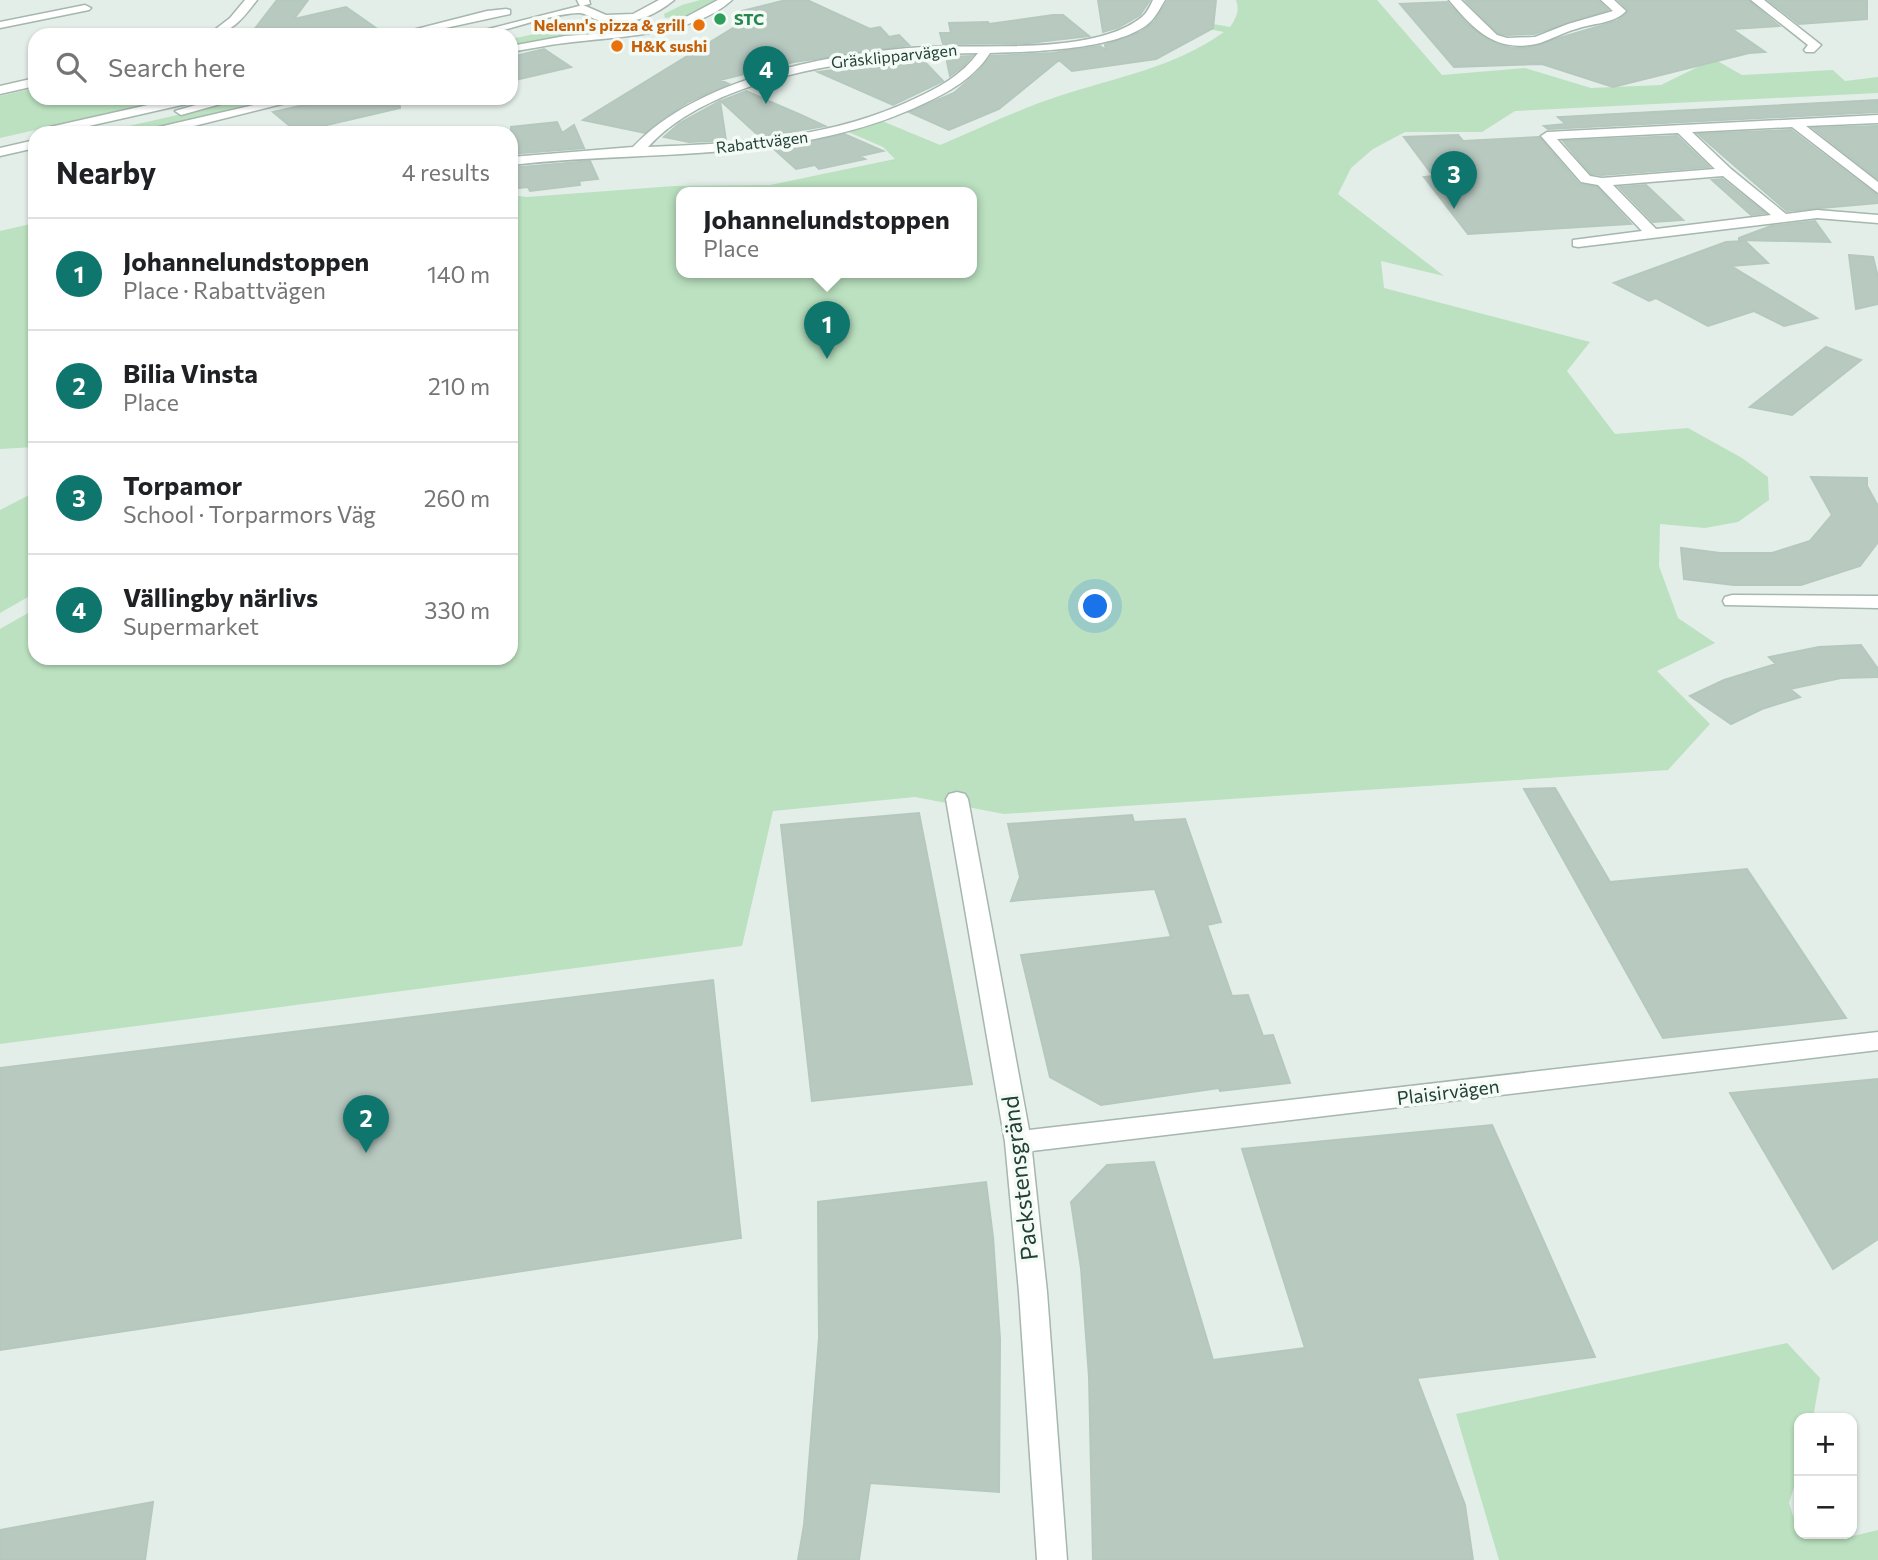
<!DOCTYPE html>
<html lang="en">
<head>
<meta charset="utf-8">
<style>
  body { margin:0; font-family:Commissioner,sans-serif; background:#f2f2f2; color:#202124 }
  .controls { position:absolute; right:21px; bottom:21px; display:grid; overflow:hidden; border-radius:14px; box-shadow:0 2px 5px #0004 }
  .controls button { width:63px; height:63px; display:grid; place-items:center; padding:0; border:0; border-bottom:2px solid #e0e0e0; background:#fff; color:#202124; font:35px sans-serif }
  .you { position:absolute; left:1096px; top:607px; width:24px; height:24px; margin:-18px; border:5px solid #fff; border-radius:50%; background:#1a73e8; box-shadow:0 0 0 10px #1a73e833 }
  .badge { display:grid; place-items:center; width:46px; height:46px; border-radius:50%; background:#0f766e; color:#fff; font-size:23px; font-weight:700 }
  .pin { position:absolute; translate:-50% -58px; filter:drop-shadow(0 2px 4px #0008) }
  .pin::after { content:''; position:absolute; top:37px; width:24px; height:21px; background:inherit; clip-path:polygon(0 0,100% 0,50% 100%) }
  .popup { position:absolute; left:676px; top:187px; width:301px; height:91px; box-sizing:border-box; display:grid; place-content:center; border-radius:14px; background:#fff; filter:drop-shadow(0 2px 5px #0005); font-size:23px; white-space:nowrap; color:#757577 }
  .popup b { font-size:26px; color:#202124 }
  .popup::after { content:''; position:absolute; left:50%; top:100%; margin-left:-14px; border:14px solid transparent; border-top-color:#fff }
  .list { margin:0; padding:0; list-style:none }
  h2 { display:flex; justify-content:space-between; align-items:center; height:91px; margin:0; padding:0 28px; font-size:30px }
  h2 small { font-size:23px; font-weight:400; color:#757577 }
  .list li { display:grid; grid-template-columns:46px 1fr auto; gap:21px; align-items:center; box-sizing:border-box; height:112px; padding:0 28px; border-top:2px solid #e0e0e0 }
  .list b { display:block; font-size:26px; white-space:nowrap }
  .list p { margin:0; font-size:23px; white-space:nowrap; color:#757577 }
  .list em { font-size:23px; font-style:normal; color:#757577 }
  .icon { flex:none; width:38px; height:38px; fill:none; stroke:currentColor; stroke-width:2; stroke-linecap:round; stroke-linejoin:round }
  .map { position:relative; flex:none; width:1878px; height:1560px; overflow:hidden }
  .search { position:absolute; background:#fff; box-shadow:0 2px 5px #0004; left:28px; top:28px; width:490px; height:77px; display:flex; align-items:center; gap:18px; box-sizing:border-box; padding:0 24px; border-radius:21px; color:#757577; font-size:26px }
  .panel { position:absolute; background:#fff; box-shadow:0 2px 5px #0004; left:28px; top:126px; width:490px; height:539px; border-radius:21px }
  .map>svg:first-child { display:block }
  .green { fill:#bbe1c0; fill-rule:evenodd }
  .building { fill:#b8c9c0; stroke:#b5c8be; stroke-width:2 }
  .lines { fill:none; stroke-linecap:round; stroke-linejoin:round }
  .minor-casing { stroke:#a5b7ae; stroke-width:3 }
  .tertiary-casing { stroke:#a5b7ae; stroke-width:3 }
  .minor { fill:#fff; fill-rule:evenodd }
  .tertiary { fill:#fff; fill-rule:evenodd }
  .leisure-dot { fill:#2e9e5b; stroke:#f4faf6; stroke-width:2.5 }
  .food-dot { fill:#e8710a; stroke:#f4faf6; stroke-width:2.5 }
  .labels { text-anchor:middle; stroke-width:7; stroke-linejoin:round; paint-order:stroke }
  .far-leisure-label { font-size:16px; font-weight:bold; fill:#27864d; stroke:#f4faf6; text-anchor:start }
  .far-food-label { font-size:16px; font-weight:bold; fill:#c56008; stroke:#f4faf6; text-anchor:end }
  .far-street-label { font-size:16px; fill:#214134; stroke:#f4faf6 }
  .street-label { font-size:19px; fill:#214134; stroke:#f4faf6 }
  .near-street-label { font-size:23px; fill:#214134; stroke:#f4faf6 }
</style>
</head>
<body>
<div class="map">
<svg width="1878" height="1560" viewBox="0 0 1878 1560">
  <rect width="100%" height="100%" fill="#e3eee8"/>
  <path class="green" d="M 700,0 L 718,0 L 690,16 L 665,18 L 664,14 L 682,5 Z
    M 1236,0 L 1377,0 L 1442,75 L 1525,68 L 1591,88 L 1661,85 L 1714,59 L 1742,75 L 1833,70 L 1845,81 L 1878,77 L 1878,93 L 1515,111 L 1482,132 L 1405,132 L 1373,149 L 1351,168 L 1338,194 L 1444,276 L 1381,261 L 1384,288 L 1590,342 L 1567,371 L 1615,434 L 1688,428 L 1742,458 L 1768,477 L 1769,500 L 1738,522 L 1705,528 L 1660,524 L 1659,566 L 1678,618 L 1715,643 L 1657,671 L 1710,724 L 1668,770 L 1004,814 L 915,797 L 773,811 L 742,946 L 0,1044 L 0,629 L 35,609 L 35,658 L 511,658 L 511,195 L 527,197 L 674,186 L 770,185 L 895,159 L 883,147 L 846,131 L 882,121 L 940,145 C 979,129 1019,109 1059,96 C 1114,78 1176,67 1224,32 L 1166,21 L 1169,16 L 1230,27 C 1236,18 1240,11 1236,0 ZM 682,193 L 972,193 L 972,273 L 682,273 Z
    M 616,22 L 631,28 L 618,33 L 545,39 L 511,46 L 511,39 L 587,23 Z
    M 35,88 L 35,98 L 177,98 L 0,138 L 0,96 Z
    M 252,98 L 289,98 L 138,133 L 98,133 Z
    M 35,223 L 35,447 L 0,449 L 0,231 Z
    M 35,492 L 35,593 L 0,613 L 0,510 Z
    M 1787,1343 L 1820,1378 L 1813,1418 L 1799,1418 L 1799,1472 L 1789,1503 L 1800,1537 L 1845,1538 L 1878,1530 L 1878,1560 L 1499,1560 L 1456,1414 Z"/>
  <path class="building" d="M 277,0 L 308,0 L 294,19 L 346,7 L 386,35 L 250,35 Z
    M 786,0 L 807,0 L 870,29 L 880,27 L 889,37 L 899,35 L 909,45 L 794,62 L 720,80 L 729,84 L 688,102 L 645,133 L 583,120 L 746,20 L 742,11 Z
    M 1098,0 L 1150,0 L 1140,15 L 1119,27 L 1103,32 Z
    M 1168,0 L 1216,0 L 1213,28 L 1156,59 L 1072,71 L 1059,60 L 999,109 L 949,130 L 909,112 L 954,93 L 978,72 L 991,56 L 1052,53 L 1100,46 L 1106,50 L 1105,45 L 1141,32 L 1155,21 Z
    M 1481,0 L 1598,0 L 1608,10 L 1534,34 L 1507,35 L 1498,33 L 1466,1 Z
    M 1618,0 L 1748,0 L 1779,26 L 1732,29 L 1765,52 L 1749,53 L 1613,87 L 1542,64 L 1454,67 L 1400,4 L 1447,2 L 1466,23 L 1487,39 L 1511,48 L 1525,48 L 1617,21 L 1629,11 Z
    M 1768,0 L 1867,0 L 1867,19 L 1799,24 Z
    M 1053,15 L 1063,15 L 1089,36 L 1029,43 L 943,44 L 940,33 L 951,33 L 949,23 L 988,22 L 989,24 Z
    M 544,49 L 571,67 L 511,81 L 511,57 Z
    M 972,56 L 963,66 L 950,76 L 946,57 Z
    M 921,58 L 943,81 L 893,105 L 818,72 Z
    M 746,91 L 801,115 L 825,126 L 760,137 L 721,101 Z
    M 335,98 L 399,98 L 400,108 L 297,132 L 273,112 Z
    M 1878,100 L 1878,112 L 1548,129 L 1544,126 L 1566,124 L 1558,117 Z
    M 720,101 L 726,140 L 689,142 L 664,137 L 680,123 Z
    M 557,122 L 562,133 L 574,125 L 584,148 L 511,154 L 511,127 Z
    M 1878,126 L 1878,179 L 1813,128 Z
    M 1791,130 L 1878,196 L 1878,203 L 1787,211 L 1698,134 Z
    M 844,134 L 883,151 L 860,156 L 865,159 L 819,169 L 815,165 L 796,169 L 773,148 Z
    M 1458,135 L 1463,141 L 1539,137 L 1579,184 L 1597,187 L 1631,224 L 1468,234 L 1424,177 L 1433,176 L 1404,137 Z
    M 1677,136 L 1709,167 L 1602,175 L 1591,174 L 1563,141 Z
    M 590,161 L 598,179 L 579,181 L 580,185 L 530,191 L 528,187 L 511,189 L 511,168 Z
    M 1722,179 L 1765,213 L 1751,215 L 1712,180 Z
    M 1646,185 L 1683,220 L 1653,222 L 1619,187 Z
    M 1815,221 L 1830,242 L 1739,240 L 1739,238 L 1771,226 Z
    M 1745,241 L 1768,263 L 1731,266 L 1817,318 L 1784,326 L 1754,311 L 1708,326 L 1656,298 L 1649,301 L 1614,283 L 1726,242 Z
    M 1849,255 L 1873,257 L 1878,277 L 1878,304 L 1856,309 Z
    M 1826,347 L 1861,360 L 1792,415 L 1750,407 Z
    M 1811,477 L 1867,478 L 1867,486 L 1878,506 L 1878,542 L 1860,566 L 1801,585 L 1734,585 L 1684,579 L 1681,548 L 1720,553 L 1772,553 L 1810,541 L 1832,515 Z
    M 1861,645 L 1878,669 L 1878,677 L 1841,678 L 1790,689 L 1800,697 L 1762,709 L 1731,724 L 1690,696 L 1724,680 L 1776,664 L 1769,657 L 1819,647 Z
    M 1555,788 L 1610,882 L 1747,869 L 1846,1018 L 1663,1038 L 1524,789 Z
    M 919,813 L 972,1084 L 812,1101 L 781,825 Z
    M 1132,815 L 1134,822 L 1185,819 L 1221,922 L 1207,925 L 1232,996 L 1248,995 L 1263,1036 L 1273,1035 L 1290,1083 L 1220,1091 L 1219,1088 L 1101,1105 L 1050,1077 L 1021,955 L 1171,937 L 1155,889 L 1011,901 L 1020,877 L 1008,824 Z
    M 713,980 L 741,1238 L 0,1350 L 0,1068 Z
    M 1878,1079 L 1878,1239 L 1833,1269 L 1730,1093 Z
    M 1492,1125 L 1595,1357 L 1417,1378 L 1465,1505 L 1473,1560 L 1093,1560 L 1089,1377 L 1081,1268 L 1071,1202 L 1107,1165 L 1154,1162 L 1213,1360 L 1305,1348 L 1242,1149 Z
    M 986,1182 L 993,1237 L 1000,1339 L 999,1492 L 870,1483 L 859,1560 L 798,1560 L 804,1525 L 819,1338 L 818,1202 Z
    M 153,1502 L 145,1560 L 0,1560 L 0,1530 Z"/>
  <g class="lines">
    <g class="minor-casing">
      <path id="minor" d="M 245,0 L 257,0 C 244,17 231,35 208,35 L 230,18 Z
        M 577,0 L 589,0 L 590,4 L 580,6 Z
        M 718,0 L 732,0 C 691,37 616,36 565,43 C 547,45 529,49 511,52 L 511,46 L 565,36 L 624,32 L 686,17 Z
        M 1153,0 L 1165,0 C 1161,6 1158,13 1153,19 C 1127,50 1029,52 990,53 C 974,78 949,92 923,104 C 795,165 649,149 511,165 L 511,157 L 633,147 C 696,80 818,56 908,48 C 971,42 1091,58 1142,17 C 1147,13 1150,6 1153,0 ZM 978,53 C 962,75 938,88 914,99 C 830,139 740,143 648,147 C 717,71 881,54 978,53 Z
        M 1449,0 L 1461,0 L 1497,35 L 1507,38 L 1535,37 L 1568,24 L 1613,11 L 1601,0 L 1614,0 L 1626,11 C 1614,24 1592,23 1576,29 C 1564,32 1552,39 1540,43 C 1497,54 1475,31 1449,0 Z
        M 1751,0 L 1764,0 L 1821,45 L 1814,52 L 1806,52 L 1804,50 L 1808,45 Z
        M 85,5 L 91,8 L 89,10 L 0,28 L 0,22 Z
        M 506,9 L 510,10 L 510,14 L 413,35 L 393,35 L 487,11 Z
        M 35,78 L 35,86 L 0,94 L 0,86 Z
        M 284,98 L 306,98 L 166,133 L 144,133 L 146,130 Z
        M 1878,115 L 1878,123 L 1806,126 L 1878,182 L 1878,193 L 1792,127 L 1692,132 L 1731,169 L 1786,214 L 1817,210 L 1878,215 L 1878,223 L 1817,218 L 1578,247 L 1573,246 L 1573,240 L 1642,231 L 1598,185 L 1581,182 L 1541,136 L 1547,132 ZM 1678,133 L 1715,169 L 1602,178 L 1590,176 L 1557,139 ZM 1723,176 L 1771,215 L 1656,229 L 1613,185 Z
        M 1732,595 L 1878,596 L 1878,608 L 1725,605 L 1723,601 L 1725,597 Z
        M 957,792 L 965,794 L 968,799 L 1029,1130 L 1878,1032 L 1878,1050 L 1032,1151 L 1047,1292 L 1067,1560 L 1037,1560 L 1019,1292 L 1005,1142 L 946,799 L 949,794 Z"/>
    </g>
    <g class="tertiary-casing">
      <path id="tertiary" d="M 659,0 L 674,0 C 652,18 626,27 598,20 C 591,18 584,12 578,13 C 540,15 505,35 465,35 L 583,5 L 606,15 L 633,14 Z
        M 179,98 L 201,98 L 195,102 L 58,133 L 35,133 L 41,129 Z
        M 220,98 L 242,98 L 181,115 L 175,111 Z
        M 35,140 L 35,148 L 0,156 L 0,148 Z"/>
    </g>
    <use href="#minor" class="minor"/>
    <use href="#tertiary" class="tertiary"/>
  </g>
  <circle class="leisure-dot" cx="720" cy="19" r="7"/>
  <g class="food-dot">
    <circle cx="699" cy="25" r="7"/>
    <circle cx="617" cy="46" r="7"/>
  </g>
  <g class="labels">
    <g class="far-leisure-label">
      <text x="734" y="25">STC</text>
    </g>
    <g class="far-food-label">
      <text x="685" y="31">Nelenn's pizza &amp; grill</text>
      <text x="631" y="52" text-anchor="start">H&amp;K sushi</text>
    </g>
    <g class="far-street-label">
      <text transform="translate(894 56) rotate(-6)" y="6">Gräsklipparvägen</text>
      <text transform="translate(762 142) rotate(-7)" y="6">Rabattvägen</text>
    </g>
    <g class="street-label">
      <text transform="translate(1448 1092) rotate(-7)" y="7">Plaisirvägen</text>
    </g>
    <g class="near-street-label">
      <text transform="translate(1020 1178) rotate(-97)" y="8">Packstensgränd</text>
    </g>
  </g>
</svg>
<div class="controls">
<button>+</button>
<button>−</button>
</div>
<div class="you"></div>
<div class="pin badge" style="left:827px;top:359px">1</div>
<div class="popup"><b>Johannelundstoppen</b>Place</div>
<div class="pin badge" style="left:366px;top:1153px">2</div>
<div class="pin badge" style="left:1454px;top:209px">3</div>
<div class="pin badge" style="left:766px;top:104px">4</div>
<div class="search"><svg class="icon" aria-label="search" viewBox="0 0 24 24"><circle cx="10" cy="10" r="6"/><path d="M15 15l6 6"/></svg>Search here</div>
<section class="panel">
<h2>Nearby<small>4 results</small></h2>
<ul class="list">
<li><span class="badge">1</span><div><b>Johannelundstoppen</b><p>Place · Rabattvägen</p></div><em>140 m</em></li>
<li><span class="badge">2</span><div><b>Bilia Vinsta</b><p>Place</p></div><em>210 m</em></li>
<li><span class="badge">3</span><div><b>Torpamor</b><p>School · Torparmors Väg</p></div><em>260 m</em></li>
<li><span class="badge">4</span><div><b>Vällingby närlivs</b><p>Supermarket</p></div><em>330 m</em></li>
</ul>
</section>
</div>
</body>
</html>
